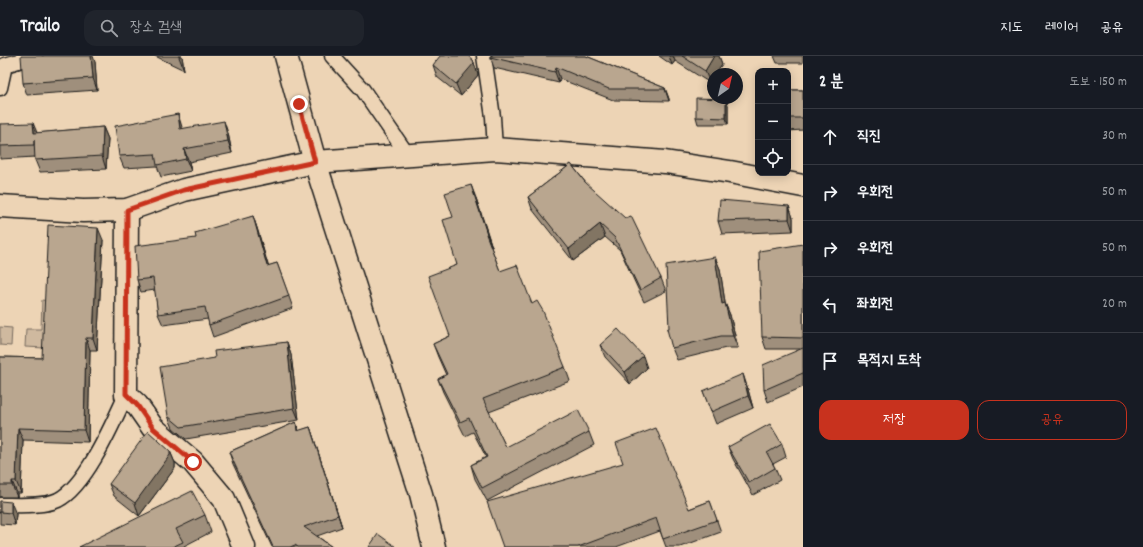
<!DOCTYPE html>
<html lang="ko">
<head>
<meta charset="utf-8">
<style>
  body { margin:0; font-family:Dekko,"Poor Story",sans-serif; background:#20242c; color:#f1f3f6 }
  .controls { position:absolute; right:12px; top:12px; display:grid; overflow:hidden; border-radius:8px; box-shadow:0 2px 10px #0003 }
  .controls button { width:36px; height:36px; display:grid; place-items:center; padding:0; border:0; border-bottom:1px solid #363941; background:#171b24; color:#f1f3f6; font:20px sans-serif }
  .compass { position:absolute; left:707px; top:12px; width:36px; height:36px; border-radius:50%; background:#171b24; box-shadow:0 2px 10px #0003; rotate:34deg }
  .stop { position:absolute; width:12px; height:12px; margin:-9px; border:3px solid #c8321e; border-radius:50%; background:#fff }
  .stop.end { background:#c8321e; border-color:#fff; box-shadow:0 1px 4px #0008 }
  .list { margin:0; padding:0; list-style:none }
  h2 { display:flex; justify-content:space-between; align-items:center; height:52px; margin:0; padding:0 16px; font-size:17px }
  h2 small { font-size:13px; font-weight:400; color:#9ea1a6 }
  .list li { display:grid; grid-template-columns:26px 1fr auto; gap:12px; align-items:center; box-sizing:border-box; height:56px; padding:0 16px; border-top:1px solid #363941 }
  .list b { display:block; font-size:15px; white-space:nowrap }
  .list em { font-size:13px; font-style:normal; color:#9ea1a6 }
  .actions { display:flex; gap:8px; padding:12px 16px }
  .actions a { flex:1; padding:9px 0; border:1px solid #c8321e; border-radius:12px; text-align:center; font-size:14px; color:#c8321e }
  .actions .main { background:#c8321e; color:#fff }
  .icon { flex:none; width:22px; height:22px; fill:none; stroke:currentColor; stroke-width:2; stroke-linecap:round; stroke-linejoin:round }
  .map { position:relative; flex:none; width:803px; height:491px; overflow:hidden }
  header { display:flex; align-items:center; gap:24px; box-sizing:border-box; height:56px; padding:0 20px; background:#171b24; border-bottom:1px solid #363941 }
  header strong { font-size:19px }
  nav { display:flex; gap:22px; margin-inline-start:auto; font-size:14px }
  .search { width:280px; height:36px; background:#20242c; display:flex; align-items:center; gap:10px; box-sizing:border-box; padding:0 14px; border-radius:12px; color:#9ea1a6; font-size:15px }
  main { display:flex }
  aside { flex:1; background:#171b24 }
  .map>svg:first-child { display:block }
  .green { fill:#cfb99f; stroke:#766a5e }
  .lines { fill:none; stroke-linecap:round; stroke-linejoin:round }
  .service-casing { stroke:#1c1c1c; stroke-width:17 }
  .minor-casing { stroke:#1c1c1c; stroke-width:25 }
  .tertiary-casing { stroke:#1c1c1c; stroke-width:25 }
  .service { stroke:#edd4b5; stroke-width:14 }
  .minor { stroke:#edd4b5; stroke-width:22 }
  .tertiary { stroke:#edd4b5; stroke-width:22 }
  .wall { fill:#9f8f7b; stroke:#1c1c1c }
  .shaded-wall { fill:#827464; stroke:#1c1c1c }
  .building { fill:#b9a68f; stroke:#1c1c1c }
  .route { stroke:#c8321e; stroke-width:5 }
</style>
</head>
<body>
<header>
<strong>Trailo</strong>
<div class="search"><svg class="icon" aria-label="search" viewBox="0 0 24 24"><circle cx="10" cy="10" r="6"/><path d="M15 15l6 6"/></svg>장소 검색</div>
<nav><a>지도</a><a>레이어</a><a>공유</a></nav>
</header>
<main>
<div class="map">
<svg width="803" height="491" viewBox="0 0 803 491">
  <rect width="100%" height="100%" fill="#edd4b5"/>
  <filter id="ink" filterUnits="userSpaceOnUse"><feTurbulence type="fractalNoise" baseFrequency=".025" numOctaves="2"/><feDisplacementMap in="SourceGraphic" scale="8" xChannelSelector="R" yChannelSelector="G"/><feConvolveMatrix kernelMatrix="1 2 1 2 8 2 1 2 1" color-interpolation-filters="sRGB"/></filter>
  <g filter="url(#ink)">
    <path class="green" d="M 42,244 L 48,245 L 45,292 L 25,291 L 26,273 L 41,273 Z
      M 0,271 L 12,272 L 11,290 L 0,289 Z"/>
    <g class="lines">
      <g class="service-casing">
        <path id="service" d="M 332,0 L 363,34 L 407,98
          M 484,0 L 493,61 L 495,93
          M 0,32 L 5,9 L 35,0
          M 0,449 C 16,449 43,451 58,444 C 86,430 113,367 126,339"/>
      </g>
      <g class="minor-casing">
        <path id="minor" d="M 127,154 L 126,339 L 137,349 L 153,372 L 193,406 L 224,443 L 244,491"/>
      </g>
      <g class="tertiary-casing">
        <path id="tertiary" d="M 286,0 L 315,106 L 421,438 L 434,491
          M 0,150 L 83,155 L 127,154 L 184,134 L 315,106 L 495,93 L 665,106 L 730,116 L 803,130"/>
      </g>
      <use href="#service" class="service"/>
      <use href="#minor" class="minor"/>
      <use href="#tertiary" class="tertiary"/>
    </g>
    <path class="wall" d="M 155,0 L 182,0 L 184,14 Z
      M 490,0 L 586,0 L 665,32 L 669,43 L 669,45 L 613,44 L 560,23 L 559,27 L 494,12 Z
      M 659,0 L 719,0 L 722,8 L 715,18 L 713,18 L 713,21 L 710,27 L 675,5 L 672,9 Z
      M 774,0 L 803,0 L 803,7 L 777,7 Z
      M 473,4 L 478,19 L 461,40 L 437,21 L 433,9 Z
      M 95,6 L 97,34 L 27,39 L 23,27 Z
      M 788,34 L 803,34 L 803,74 L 788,75 Z
      M 726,43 L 728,49 L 728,68 L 698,68 L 696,61 Z
      M 0,68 L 37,77 L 103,71 L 108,83 L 106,113 L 40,116 L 35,104 L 35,101 L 0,103 Z
      M 182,71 L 182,73 L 228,77 L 232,97 L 189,106 L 191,115 L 161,121 L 157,110 L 124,112 L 119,100 Z
      M 571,108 L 661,222 L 666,235 L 644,246 L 620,194 L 605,181 L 573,205 L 532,153 L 528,141 Z
      M 476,142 L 492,191 L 491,191 L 500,215 L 532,248 L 565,311 L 570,325 L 489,356 L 506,391 L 589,376 L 594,389 L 487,445 L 475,423 L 471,409 L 486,401 L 473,376 L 465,380 L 443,336 L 438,323 L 446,319 L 438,301 L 433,288 L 450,280 L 457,209 L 453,161 Z
      M 789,150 L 793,162 L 793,175 L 722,178 L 718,165 Z
      M 253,160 L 257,172 L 268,210 L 277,207 L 293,252 L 213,281 L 209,269 L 208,263 L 163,269 L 158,258 L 155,234 L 141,236 L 137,224 L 196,182 Z
      M 103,184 L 97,294 L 90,294 L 88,386 L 23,384 L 21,437 L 17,437 L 17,441 L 0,441 L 0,301 L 42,302 Z
      M 803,188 L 803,331 L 768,346 L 764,334 L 800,293 L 766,293 L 762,281 Z
      M 715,201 L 720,213 L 725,247 L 730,259 L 738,292 L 726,292 L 677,304 L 672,292 L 669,272 Z
      M 287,286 L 291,299 L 299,364 L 186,383 L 173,372 L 168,360 L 215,302 Z
      M 600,289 L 647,312 L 630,328 L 605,301 Z
      M 747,330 L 753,352 L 716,368 L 703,335 Z
      M 296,366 L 299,375 L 310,371 L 342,471 L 317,480 L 332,491 L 272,491 L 233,408 L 229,396 Z
      M 782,388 L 786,401 L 773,408 L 775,412 L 780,424 L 753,439 L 733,403 L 728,391 Z
      M 170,395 L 175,407 L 175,412 L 139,460 L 114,440 L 109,428 Z
      M 0,445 L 16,458 L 15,469 L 0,468 Z
      M 710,445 L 721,476 L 680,491 L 666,491 L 660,475 L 616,491 L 503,491 L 689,453 Z
      M 205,459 L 211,476 L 184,490 L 185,491 L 79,491 Z"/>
    <path class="shaded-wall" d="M 91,0 L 93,0 L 95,6 L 97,34 L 93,22 Z
      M 179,0 L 182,0 L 184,14 L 179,1 Z
      M 669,0 L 673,0 L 675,5 L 672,9 Z
      M 714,0 L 719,0 L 722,8 L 715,18 L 713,18 L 713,21 L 710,27 L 705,15 Z
      M 473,4 L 478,19 L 461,40 L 456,28 Z
      M 556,11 L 560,23 L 559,27 L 555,16 Z
      M 665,32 L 669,43 L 669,45 L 665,33 Z
      M 726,43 L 728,49 L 728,68 L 726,62 Z
      M 178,58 L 182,71 L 185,85 L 180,73 Z
      M 224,65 L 228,77 L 232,97 L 228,85 Z
      M 33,67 L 38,79 L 34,77 Z
      M 103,71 L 108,83 L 106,113 L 102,100 Z
      M 184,93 L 189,106 L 191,115 L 186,103 Z
      M 471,129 L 476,142 L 492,191 L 487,178 Z
      M 789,150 L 793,162 L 793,175 L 789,163 Z
      M 253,160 L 257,172 L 272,222 L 267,210 Z
      M 600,168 L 605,181 L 573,205 L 569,193 Z
      M 98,172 L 103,184 L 97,294 L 93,282 Z
      M 715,201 L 720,213 L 727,260 L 722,248 Z
      M 725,247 L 730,259 L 738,292 L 733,280 Z
      M 86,282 L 90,294 L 88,386 L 84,374 Z
      M 287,286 L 291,299 L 299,364 L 294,352 Z
      M 643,300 L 647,312 L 630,328 L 625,316 Z
      M 743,318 L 747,330 L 753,352 L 748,340 Z
      M 296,366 L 300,379 L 297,375 Z
      M 310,371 L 314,383 L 342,471 L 338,459 Z
      M 18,372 L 23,384 L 21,437 L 16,425 Z
      M 170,395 L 175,407 L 175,412 L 139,460 L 135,447 Z
      M 12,425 L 17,437 L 17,441 L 12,429 Z
      M 11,446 L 16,458 L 15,469 L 11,457 Z"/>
    <path class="building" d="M 21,0 L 91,0 L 93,22 L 23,27 Z
      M 440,0 L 468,0 L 473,4 L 474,7 L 456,28 L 433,9 Z
      M 490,0 L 586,0 L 665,32 L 665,33 L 609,33 L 556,11 L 555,16 L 490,1 Z
      M 682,0 L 714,0 L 705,15 Z
      M 788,34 L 803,34 L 803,62 L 788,62 Z
      M 696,42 L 726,43 L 726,62 L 696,61 Z
      M 178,58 L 180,73 L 224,65 L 228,85 L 184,93 L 186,103 L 157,109 L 155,98 L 119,100 L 115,70 Z
      M 33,67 L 34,77 L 103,71 L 102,100 L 35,104 L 34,84 L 34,89 L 0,90 L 0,68 Z
      M 571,108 L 585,126 L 625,162 L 631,160 L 661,222 L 640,234 L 615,182 L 600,168 L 569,193 L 528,141 Z
      M 471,129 L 487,178 L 486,178 L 500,215 L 517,209 L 532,248 L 537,245 L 543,255 L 565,311 L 483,343 L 506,391 L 578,354 L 589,376 L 482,432 L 471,409 L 487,401 L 469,362 L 460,366 L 438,323 L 447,318 L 433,288 L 450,280 L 428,220 L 457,209 L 443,164 L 453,161 L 445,137 Z
      M 720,144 L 789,150 L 789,163 L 718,165 Z
      M 253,160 L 267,210 L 277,207 L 289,240 L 209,269 L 205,251 L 158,258 L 153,222 L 137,224 L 135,190 L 196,182 L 195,177 Z
      M 48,169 L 98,172 L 93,282 L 86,282 L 84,374 L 18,372 L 16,425 L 12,425 L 12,429 L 0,429 L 0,301 L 42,302 Z
      M 803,188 L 803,282 L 762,281 L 759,195 Z
      M 715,201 L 722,248 L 725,247 L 733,280 L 721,280 L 672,292 L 667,273 L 669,272 L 666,209 Z
      M 618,273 L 643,300 L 625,316 L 600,289 Z
      M 287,286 L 294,352 L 181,371 L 168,360 L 160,311 L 215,302 L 214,295 Z
      M 803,292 L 803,317 L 764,334 L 763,309 Z
      M 743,318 L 748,340 L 711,356 L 703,335 Z
      M 296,366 L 297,375 L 310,371 L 338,459 L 304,471 L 332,491 L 298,491 L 295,489 L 290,491 L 273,491 L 229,396 Z
      M 770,368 L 782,388 L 767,397 L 775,412 L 749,427 L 728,391 Z
      M 656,372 L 689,453 L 710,445 L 717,464 L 663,483 L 656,462 L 578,491 L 503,491 L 487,446 L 623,407 L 616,387 Z
      M 148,375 L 170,395 L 170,399 L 135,447 L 109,428 Z
      M 192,435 L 205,459 L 176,473 L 183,486 L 172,491 L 79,491 Z
      M 0,445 L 11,446 L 11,457 L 0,456 Z
      M 378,478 L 396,491 L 369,491 Z"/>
  </g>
  <g class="lines" filter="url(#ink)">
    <path class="route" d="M 193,406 L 153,372 L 137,349 L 126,338 L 127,154 L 184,134 L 315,106 L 299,48"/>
  </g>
</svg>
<div class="controls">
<button>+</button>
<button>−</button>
<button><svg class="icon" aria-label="locate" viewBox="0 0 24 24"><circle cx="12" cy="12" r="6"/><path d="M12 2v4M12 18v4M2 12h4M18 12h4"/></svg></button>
</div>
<svg class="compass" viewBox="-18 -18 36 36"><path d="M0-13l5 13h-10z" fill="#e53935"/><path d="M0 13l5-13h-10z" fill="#9ea1a6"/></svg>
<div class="stop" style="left:193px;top:406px"></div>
<div class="stop end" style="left:299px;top:48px"></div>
</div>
<aside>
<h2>2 분<small>도보 · 150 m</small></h2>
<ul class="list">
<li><svg class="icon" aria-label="ahead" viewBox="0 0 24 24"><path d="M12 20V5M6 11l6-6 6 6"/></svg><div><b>직진</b></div><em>30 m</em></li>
<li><svg class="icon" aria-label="right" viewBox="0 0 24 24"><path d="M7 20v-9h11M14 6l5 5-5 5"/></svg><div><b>우회전</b></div><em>50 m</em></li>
<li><svg class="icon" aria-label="right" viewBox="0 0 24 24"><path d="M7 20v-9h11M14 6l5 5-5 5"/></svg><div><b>우회전</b></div><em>50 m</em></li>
<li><svg class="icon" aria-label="left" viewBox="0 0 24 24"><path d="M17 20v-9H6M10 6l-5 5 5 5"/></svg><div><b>좌회전</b></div><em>20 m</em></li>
<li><svg class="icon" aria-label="arrive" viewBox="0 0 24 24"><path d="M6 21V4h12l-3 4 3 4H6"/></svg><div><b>목적지 도착</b></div></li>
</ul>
<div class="actions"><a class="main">저장</a><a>공유</a></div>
</aside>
</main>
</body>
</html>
